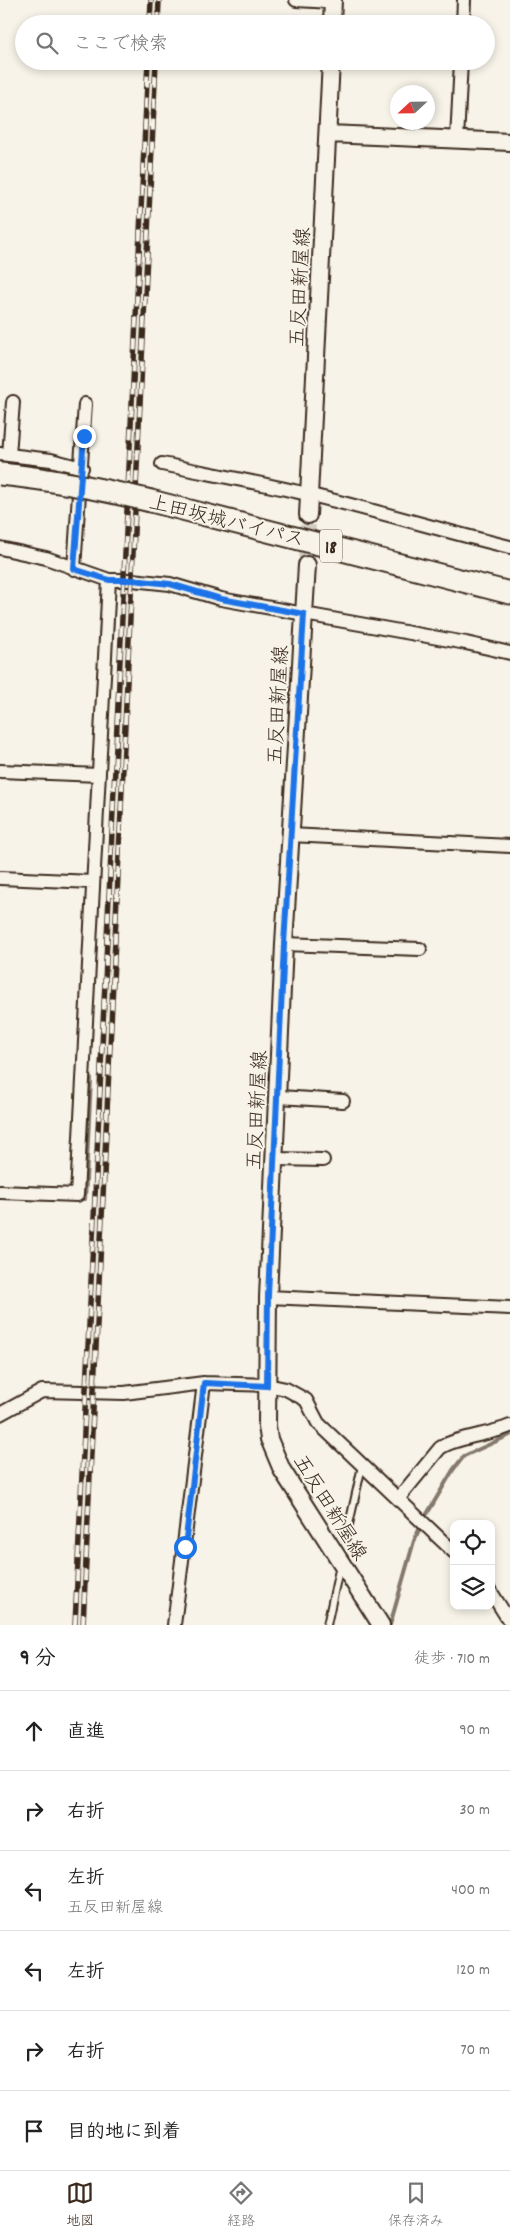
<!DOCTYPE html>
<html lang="ja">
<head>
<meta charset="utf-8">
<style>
  body { margin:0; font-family:Dekko,"Klee One",sans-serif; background:#f6f6f6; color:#222 }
  .controls { position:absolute; right:15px; bottom:15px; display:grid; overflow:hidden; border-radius:10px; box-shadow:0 2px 8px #0003 }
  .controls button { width:45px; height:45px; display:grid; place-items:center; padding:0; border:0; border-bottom:1px solid #e0e0e0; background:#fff; color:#222; font:25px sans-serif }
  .compass { position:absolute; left:390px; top:85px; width:45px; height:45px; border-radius:50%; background:#fff; box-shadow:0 2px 8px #0003; rotate:248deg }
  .stop { position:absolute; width:15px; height:15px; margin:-11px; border:4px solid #1a73e8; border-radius:50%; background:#fff }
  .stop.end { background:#1a73e8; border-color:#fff; box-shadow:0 1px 5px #0008 }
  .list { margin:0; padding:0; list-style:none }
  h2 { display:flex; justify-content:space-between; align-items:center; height:65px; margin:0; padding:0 20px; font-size:21px }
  h2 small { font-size:16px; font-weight:400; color:#767676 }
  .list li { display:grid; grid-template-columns:32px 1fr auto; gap:15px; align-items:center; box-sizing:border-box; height:80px; padding:0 20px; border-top:1px solid #e0e0e0 }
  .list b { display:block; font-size:19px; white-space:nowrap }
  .list p { margin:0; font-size:16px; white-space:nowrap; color:#767676 }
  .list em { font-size:16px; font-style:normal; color:#767676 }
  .icon { flex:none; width:28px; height:28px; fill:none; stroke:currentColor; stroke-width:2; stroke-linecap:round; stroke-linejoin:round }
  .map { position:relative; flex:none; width:510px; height:1625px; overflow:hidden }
  .search { position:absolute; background:#fff; box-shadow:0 2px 8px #0003; left:15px; right:15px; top:15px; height:55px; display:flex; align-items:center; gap:12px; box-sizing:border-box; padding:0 18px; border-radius:28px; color:#767676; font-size:19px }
  .sheet { height:545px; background:#fff }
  nav { display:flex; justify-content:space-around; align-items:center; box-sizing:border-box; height:70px; border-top:1px solid #e0e0e0; background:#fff; font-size:14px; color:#767676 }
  nav a { display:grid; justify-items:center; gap:2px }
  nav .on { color:#3b2a1e }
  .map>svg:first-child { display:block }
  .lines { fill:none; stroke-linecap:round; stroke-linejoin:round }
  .stream { stroke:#84786c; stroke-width:4 }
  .tertiary-tunnel { stroke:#d1cbc0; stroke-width:16; stroke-dasharray:16 8; stroke-linecap:butt }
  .service-casing { stroke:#3b2a1e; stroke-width:10 }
  .minor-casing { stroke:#3b2a1e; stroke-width:16 }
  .tertiary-casing { stroke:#3b2a1e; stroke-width:20 }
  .trunk-casing { stroke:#3b2a1e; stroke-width:25 }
  .service { stroke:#f7f3e8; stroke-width:6 }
  .minor { stroke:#f7f3e8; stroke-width:12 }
  .tertiary { stroke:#f7f3e8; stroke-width:16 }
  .trunk { stroke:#f7f3e8; stroke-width:21 }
  .rail-casing { stroke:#3b2a1e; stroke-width:5.5 }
  .rail { stroke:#f7f3e8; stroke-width:4; stroke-dasharray:11; stroke-linecap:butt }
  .trunk-bridge-casing { stroke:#3b2a1e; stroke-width:25; stroke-linecap:butt }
  .trunk-bridge { stroke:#f7f3e8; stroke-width:21 }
  .route { stroke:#1a73e8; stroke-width:6 }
  .labels { text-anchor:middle; stroke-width:4; stroke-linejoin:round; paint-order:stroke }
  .shield { fill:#f7f3e8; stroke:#73665b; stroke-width:1 }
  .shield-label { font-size:19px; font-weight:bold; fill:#3b2a1e }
  .street-label { font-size:20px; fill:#3b2a1e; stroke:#f7f3e8 }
</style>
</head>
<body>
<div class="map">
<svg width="510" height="1625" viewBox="0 0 510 1625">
  <rect width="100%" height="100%" fill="#f7f3e8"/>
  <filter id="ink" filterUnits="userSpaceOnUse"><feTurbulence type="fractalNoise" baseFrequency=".02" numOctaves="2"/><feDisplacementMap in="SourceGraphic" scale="10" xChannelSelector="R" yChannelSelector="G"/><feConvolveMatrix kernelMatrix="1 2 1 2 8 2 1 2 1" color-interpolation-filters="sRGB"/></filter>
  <g filter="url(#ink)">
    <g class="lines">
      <path class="stream" d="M 83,1199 L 85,1199 L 91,1079
        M 424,1519 L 453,1470 L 464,1456 L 510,1435
        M 390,1625 L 414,1541 L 421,1525"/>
      <path class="tertiary-tunnel" d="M 307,565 L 308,515"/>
      <g class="service-casing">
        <path id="service" d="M 346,1538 L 362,1466
          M 327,1625 L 340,1565"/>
      </g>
      <g class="minor-casing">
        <path id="minor" d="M 296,0 L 333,2
          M 463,24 L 464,0
          M 457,140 L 461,61
          M 0,454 L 51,460 L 82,468
          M 9,455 L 13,402
          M 162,464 C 211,474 262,483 311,495 C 378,511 443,531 510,547
          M 0,548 L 46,558 L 109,580 L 132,580 L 170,584 L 221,599 L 466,643 L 510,653
          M 74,569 L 85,404
          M 0,771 L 99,775
          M 290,835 L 510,846
          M 0,878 L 93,882
          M 284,944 L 420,949
          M 279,1097 L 343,1101
          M 276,1159 L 323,1160
          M 0,1192 L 77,1195 L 109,580
          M 268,1297 L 510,1308
          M 0,1414 L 42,1391 L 124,1393 L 204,1383 L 267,1385 L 286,1389 L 306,1400 L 318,1423 L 454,1552
          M 398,1499 L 440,1448 C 456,1437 489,1435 510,1426
          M 491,1592 L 510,1622
          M 174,1625 L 204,1383"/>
      </g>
      <g class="tertiary-casing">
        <path id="tertiary" d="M 332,24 L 333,0
          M 329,134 L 510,142
          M 308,515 L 331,61
          M 307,565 L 284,944 L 268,1297 L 267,1426 L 269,1439 L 282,1470 L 381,1625"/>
      </g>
      <g class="trunk-casing">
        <path id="trunk" d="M 151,501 L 510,593"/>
      </g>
      <use href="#service" class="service"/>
      <use href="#minor" class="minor"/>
      <use href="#tertiary" class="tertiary"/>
      <use href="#trunk" class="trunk"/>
      <g class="rail-casing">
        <path id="rail" d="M 150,24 L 151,0
          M 158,24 L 159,0
          M 75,1625 L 148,61
          M 83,1625 L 156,61"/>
      </g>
      <use href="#rail" class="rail"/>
      <g class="trunk-bridge-casing">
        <path id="trunk-bridge" d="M 0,474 C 51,479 101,489 151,501"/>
      </g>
      <use href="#trunk-bridge" class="trunk-bridge"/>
    </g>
  </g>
  <g class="lines" filter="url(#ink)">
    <path class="route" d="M 84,436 L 74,569 L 109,580 L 132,580 L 170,584 L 221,599 L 304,614 L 284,944 L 268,1296 L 267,1386 L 204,1383 L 185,1547"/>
  </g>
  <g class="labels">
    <rect class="shield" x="320" y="529.5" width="22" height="33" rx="4"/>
    <g class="shield-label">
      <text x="331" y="553">18</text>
    </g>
    <g class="street-label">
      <text transform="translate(299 287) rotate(-87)" y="7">五反田新屋線</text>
      <text transform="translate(227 520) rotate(14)" y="7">上田坂城バイパス</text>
      <text transform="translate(277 705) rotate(-87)" y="7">五反田新屋線</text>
      <text transform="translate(256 1110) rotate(-87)" y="7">五反田新屋線</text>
      <text transform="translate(331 1507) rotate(58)" y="7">五反田新屋線</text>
    </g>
  </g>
</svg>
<div class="controls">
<button><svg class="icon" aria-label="locate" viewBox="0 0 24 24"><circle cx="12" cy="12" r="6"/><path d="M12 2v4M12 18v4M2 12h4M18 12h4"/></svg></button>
<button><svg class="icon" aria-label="layers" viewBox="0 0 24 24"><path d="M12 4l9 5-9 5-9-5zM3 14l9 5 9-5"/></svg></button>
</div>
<svg class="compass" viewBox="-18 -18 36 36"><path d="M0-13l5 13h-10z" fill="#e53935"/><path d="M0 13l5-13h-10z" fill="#767676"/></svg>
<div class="stop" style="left:185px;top:1547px"></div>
<div class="stop end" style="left:84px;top:436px"></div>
<div class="search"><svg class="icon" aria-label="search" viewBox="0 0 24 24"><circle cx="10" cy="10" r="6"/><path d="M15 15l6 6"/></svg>ここで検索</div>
</div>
<section class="sheet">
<h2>9 分<small>徒歩 · 710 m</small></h2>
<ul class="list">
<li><svg class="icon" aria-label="ahead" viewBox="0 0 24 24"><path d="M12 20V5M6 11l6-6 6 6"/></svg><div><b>直進</b></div><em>90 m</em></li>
<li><svg class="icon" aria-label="right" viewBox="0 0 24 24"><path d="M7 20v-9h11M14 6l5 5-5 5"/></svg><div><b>右折</b></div><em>30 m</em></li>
<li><svg class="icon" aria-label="left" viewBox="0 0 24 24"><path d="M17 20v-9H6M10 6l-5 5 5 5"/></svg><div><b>左折</b><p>五反田新屋線</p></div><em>400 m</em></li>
<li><svg class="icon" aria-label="left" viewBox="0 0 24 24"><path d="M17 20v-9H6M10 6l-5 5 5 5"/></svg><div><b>左折</b></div><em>120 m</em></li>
<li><svg class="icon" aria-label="right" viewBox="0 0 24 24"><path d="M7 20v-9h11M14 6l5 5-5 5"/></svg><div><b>右折</b></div><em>70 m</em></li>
<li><svg class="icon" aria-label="arrive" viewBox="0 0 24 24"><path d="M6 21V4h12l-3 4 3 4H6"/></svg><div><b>目的地に到着</b></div></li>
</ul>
</section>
<nav>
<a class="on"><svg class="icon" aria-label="map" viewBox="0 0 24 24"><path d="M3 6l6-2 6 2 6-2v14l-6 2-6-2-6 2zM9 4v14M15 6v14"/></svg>地図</a>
<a><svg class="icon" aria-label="directions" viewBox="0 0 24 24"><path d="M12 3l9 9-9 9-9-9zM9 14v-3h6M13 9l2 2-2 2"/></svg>経路</a>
<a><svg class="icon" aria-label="saved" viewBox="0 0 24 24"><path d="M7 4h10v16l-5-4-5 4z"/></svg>保存済み</a>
</nav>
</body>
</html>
